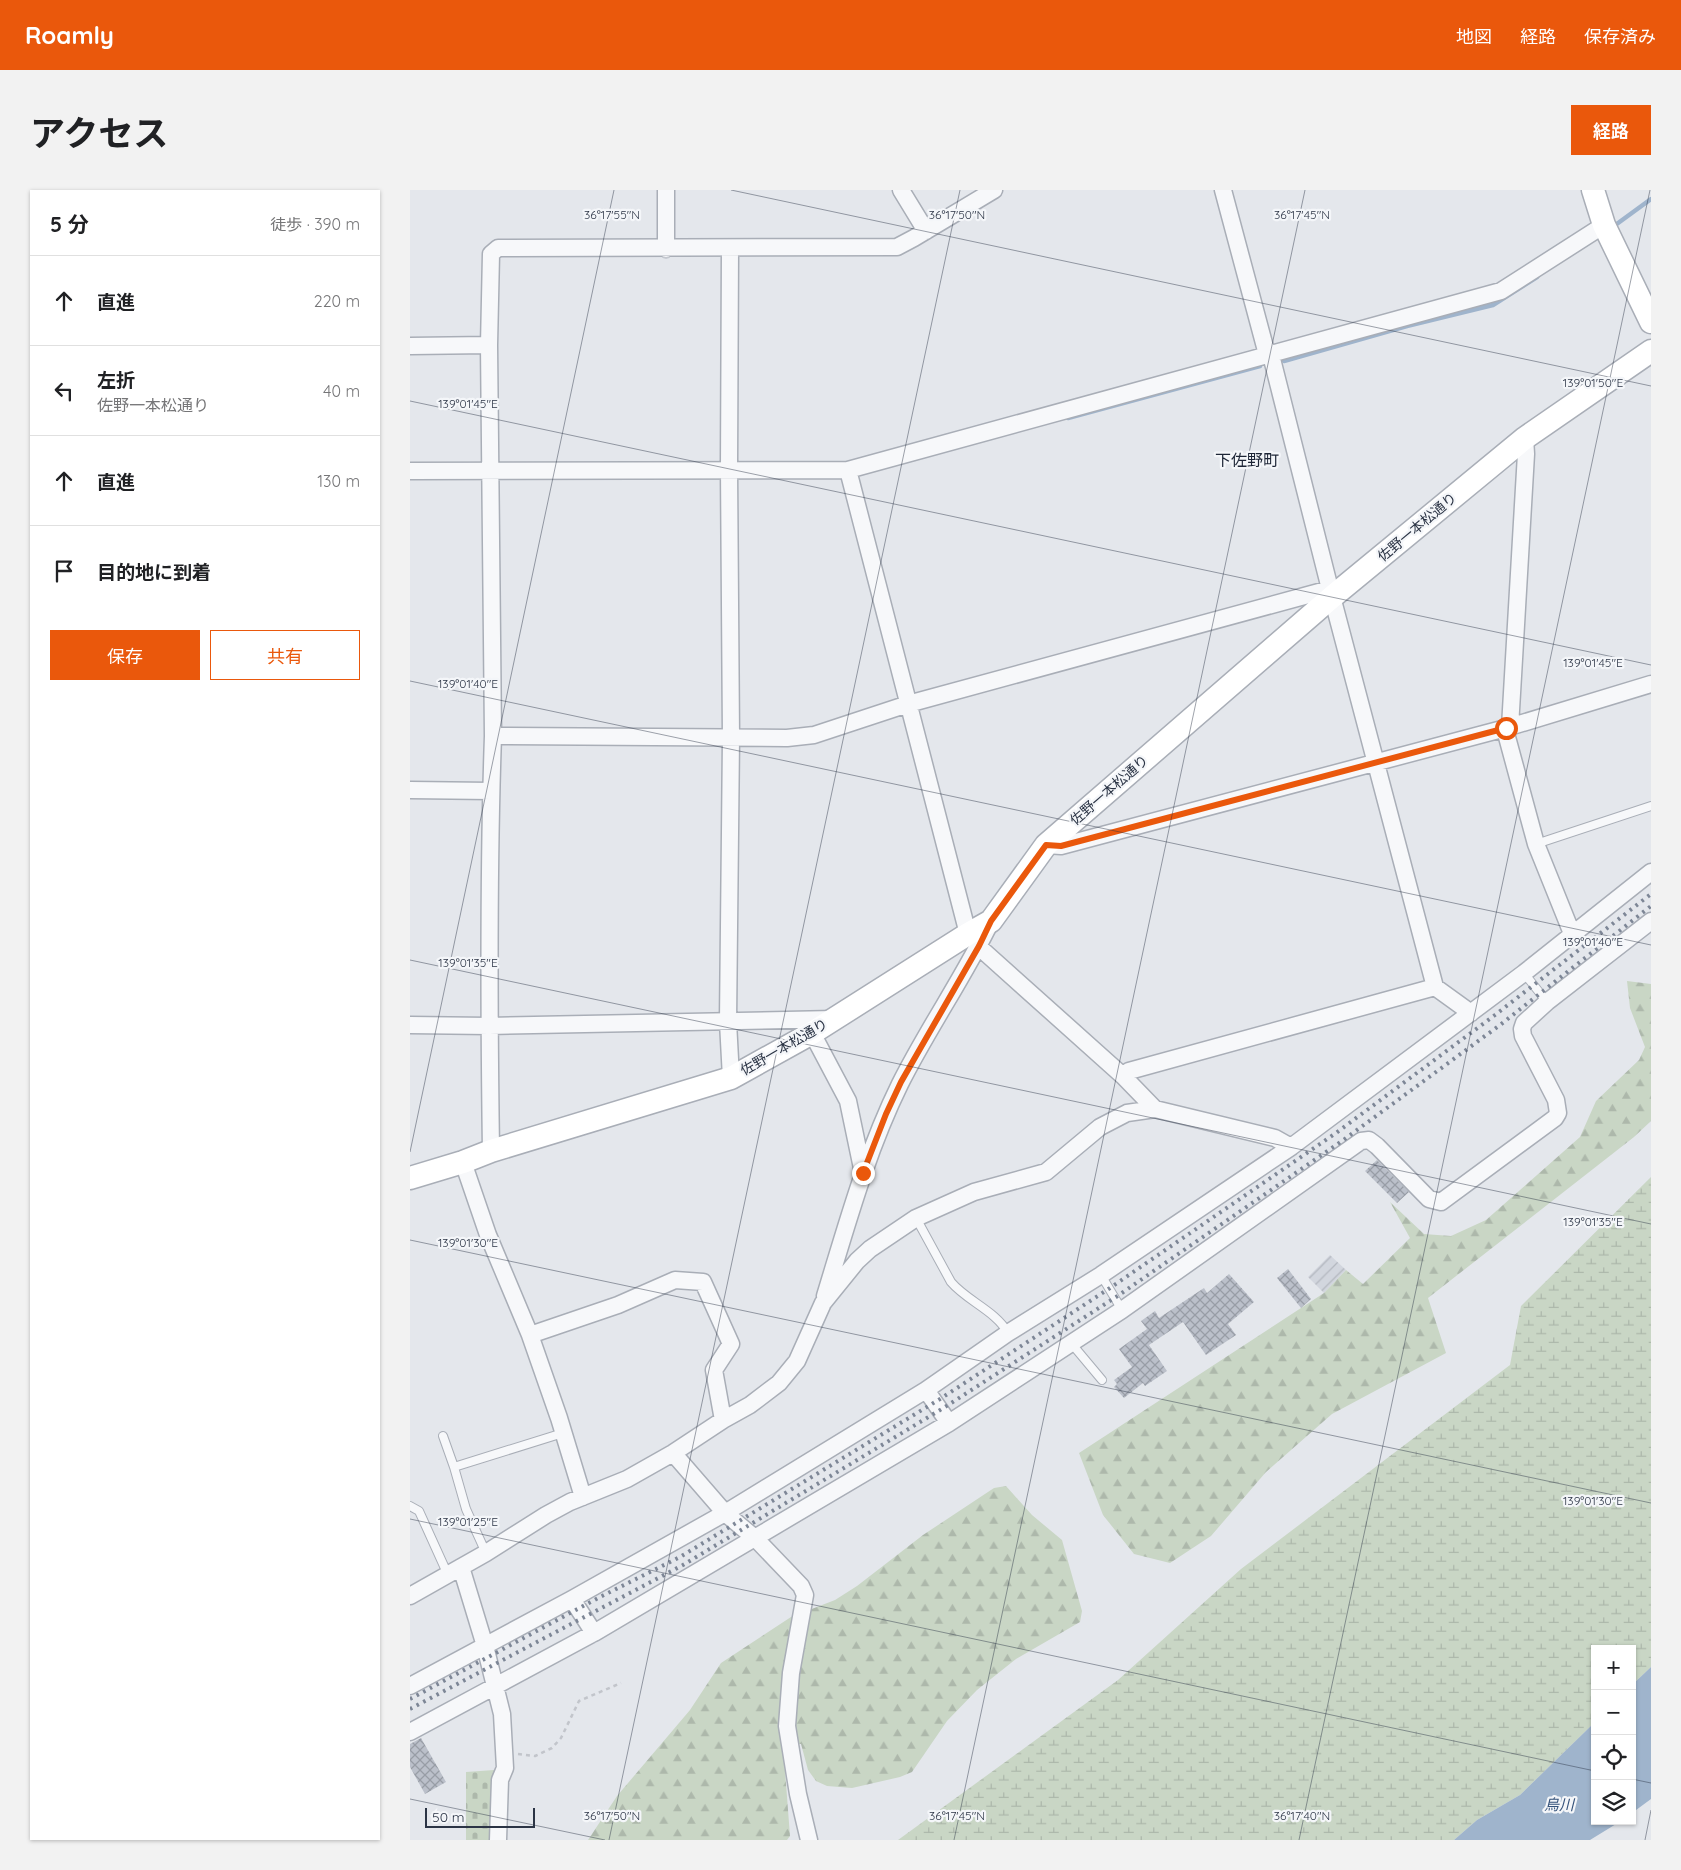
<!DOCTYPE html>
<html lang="ja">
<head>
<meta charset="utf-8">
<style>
  body { margin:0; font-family:Quicksand,"Noto Sans JP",sans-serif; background:#f2f2f2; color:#202124 }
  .controls { position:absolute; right:15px; bottom:15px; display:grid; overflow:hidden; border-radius:0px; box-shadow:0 1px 4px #0004 }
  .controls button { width:45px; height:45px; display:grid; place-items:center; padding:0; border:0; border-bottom:1px solid #e0e0e0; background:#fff; color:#202124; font:25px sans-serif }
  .scale { position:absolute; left:15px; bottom:12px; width:110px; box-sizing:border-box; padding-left:5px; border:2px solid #2b3445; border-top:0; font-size:14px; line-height:18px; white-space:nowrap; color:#2b3445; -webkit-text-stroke:4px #f4f6f9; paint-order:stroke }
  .stop { position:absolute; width:15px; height:15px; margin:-11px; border:4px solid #ea580c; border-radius:50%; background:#fff }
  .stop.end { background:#ea580c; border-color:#fff; box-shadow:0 1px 5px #0008 }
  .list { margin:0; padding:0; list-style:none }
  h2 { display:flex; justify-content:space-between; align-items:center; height:65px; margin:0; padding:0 20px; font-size:21px }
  h2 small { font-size:16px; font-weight:400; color:#757577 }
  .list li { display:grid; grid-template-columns:32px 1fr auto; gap:15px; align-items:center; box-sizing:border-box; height:90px; padding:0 20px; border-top:1px solid #e0e0e0 }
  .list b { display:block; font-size:19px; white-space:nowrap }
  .list p { margin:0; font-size:16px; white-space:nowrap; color:#757577 }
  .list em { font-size:16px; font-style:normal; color:#757577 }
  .actions { display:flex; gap:10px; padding:15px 20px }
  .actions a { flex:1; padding:11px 0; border:1px solid #ea580c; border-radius:0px; text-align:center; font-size:18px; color:#ea580c }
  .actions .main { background:#ea580c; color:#fff }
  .icon { flex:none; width:28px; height:28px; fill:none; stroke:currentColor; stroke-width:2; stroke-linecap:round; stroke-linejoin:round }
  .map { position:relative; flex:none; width:1241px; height:1650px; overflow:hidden; border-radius:0px }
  header { display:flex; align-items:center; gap:30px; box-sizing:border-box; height:70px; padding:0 25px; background:#ea580c; color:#fff }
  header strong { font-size:24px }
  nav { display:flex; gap:28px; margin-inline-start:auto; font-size:18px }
  .intro { display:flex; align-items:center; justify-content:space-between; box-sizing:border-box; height:120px; padding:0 30px }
  h1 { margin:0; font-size:35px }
  .button { padding:12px 22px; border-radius:0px; background:#ea580c; color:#fff; font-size:18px; font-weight:700 }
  main { display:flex; gap:30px; padding:0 30px }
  aside { flex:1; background:#fff; border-radius:0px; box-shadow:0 1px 4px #0004 }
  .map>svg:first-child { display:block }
  .industrial { fill:url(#industrial-furrows) }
  .forest { fill:url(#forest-firs) }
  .wetland { fill:url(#wetland-marsh) }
  .cemetery { fill:url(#cemetery-stones) }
  .water { fill:#9fb4cc }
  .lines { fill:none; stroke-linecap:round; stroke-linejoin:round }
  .stream { stroke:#9fb4cc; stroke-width:4.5 }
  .building { fill:url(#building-cross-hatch) }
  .lane-casing { stroke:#a9aeb7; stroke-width:10 }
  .street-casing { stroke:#a9aeb7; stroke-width:19 }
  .secondary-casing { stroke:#a9aeb7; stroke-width:25 }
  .path { stroke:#c2c5cb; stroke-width:2.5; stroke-dasharray:4 4; stroke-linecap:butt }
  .lane { stroke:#f7f8fa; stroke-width:8 }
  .street { stroke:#f7f8fa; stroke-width:16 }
  .secondary { stroke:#fff; stroke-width:22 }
  .rail { stroke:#7d8696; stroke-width:4; stroke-dasharray:2.5 5; stroke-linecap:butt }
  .route { stroke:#ea580c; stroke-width:6 }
  .ticks { fill:none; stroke:#2b3445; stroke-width:1; stroke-opacity:0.45 }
  .labels { text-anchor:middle; stroke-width:4.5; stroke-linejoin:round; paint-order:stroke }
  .street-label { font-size:14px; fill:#2b3445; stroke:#f4f6f9 }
  .water-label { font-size:15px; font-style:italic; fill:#34527a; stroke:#f4f6f9 }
  .quarter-label { font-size:16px; fill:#1d2536; stroke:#f4f6f9 }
  .ticks-label { font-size:12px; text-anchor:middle; fill:#2b3445; stroke:#f4f6f9; stroke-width:4.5; stroke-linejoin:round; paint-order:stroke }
</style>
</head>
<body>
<header>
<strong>Roamly</strong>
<nav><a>地図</a><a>経路</a><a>保存済み</a></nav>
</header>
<div class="intro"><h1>アクセス</h1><a class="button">経路</a></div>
<main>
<aside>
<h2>5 分<small>徒歩 · 390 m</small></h2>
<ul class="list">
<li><svg class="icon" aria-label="ahead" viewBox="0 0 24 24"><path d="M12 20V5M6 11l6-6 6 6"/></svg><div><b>直進</b></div><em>220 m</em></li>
<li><svg class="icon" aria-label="left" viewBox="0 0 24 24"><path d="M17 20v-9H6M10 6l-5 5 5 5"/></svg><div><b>左折</b><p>佐野一本松通り</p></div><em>40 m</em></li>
<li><svg class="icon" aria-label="ahead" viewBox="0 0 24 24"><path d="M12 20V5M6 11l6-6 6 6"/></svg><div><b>直進</b></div><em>130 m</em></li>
<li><svg class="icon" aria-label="arrive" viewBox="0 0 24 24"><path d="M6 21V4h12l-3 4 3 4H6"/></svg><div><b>目的地に到着</b></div></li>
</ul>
<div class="actions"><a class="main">保存</a><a>共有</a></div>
</aside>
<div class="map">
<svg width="1241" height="1650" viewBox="0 0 1241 1650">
  <defs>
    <pattern id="industrial-furrows" width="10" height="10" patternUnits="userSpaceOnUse" patternTransform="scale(1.25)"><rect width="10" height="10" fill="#d2d6de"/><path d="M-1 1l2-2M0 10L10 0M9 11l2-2" fill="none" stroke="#b4b8c0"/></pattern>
    <pattern id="forest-firs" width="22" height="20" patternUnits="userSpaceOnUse" patternTransform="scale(1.25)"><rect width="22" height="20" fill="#c9d6c5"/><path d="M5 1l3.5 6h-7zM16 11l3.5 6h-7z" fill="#adb8ab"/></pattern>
    <pattern id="wetland-marsh" width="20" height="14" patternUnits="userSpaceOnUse" patternTransform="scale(1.25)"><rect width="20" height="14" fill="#c9d6c5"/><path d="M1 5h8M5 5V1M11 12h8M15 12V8" fill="none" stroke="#adb8ab"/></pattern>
    <pattern id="cemetery-stones" width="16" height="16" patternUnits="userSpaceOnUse" patternTransform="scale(1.25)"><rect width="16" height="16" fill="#c9d6c5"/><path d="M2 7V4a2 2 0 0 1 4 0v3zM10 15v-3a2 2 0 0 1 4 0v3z" fill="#adb8ab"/></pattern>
    <pattern id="building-cross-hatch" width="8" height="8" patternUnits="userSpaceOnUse" patternTransform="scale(1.25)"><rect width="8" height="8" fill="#bbc0ca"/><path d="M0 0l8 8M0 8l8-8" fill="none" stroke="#989da6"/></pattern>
  </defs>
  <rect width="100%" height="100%" fill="#e4e7ec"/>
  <path class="industrial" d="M 920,1065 L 936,1080 L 914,1103 L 898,1087 Z"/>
  <path class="forest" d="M 1217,791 L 1241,794 L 1241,931 L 1224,947 L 1018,1108 L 1036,1163 L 922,1224 L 856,1282 L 801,1346 L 760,1373 L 724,1364 L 693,1325 L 669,1263 L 914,1103 L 936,1080 L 953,1094 L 1000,1048 L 980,1012 L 1014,1044 L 1041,1046 L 1076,1030 L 1170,947 L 1186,911 L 1229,870 L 1235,857 L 1220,818 Z
    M 596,1296 L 622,1325 L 652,1350 L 672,1421 L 670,1432 L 606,1469 L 567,1500 L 537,1531 L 502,1582 L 490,1587 L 442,1598 L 417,1596 L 406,1591 L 398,1580 L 391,1554 L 373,1554 L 380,1646 L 377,1650 L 178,1650 L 207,1606 L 280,1520 L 311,1473 L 381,1427 L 425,1410 L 447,1396 L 513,1345 L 584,1298 Z"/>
  <path class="wetland" d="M 1241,987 L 1241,1477 L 1222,1495 L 1222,1459 L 1185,1459 L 1185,1532 L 1110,1605 L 1067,1630 L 1044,1650 L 488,1650 L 708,1490 L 831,1379 L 1100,1175 L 1111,1116 Z"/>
  <path class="cemetery" d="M 84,1580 L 84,1650 L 56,1650 L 56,1582 Z"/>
  <path class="water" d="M 1241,1477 L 1241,1609 L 1222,1623 L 1222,1495 Z
    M 1185,1532 L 1185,1631 L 1211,1631 L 1180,1650 L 1044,1650 L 1067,1630 L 1110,1605 Z"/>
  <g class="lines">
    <path class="stream" d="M 1204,36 L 1241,9
      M 874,171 L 997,136 L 1083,115 L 1127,87
      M 658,228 L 850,176"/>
  </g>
  <path class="building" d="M 967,970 L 999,1002 L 987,1013 L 955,981 Z
    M 878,1079 L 901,1109 L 891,1118 L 867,1088 Z
    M 819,1084 L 844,1112 L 818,1134 L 826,1145 L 796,1165 L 773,1132 L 739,1155 L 757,1181 L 735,1196 L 733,1193 L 714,1208 L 704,1197 L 707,1194 L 704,1190 L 722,1177 L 709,1159 L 737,1139 L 731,1131 L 745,1121 L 749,1128 L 794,1098 L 797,1103 Z
    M 11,1548 L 36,1592 L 15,1604 L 0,1577 L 0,1554 Z"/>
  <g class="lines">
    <g class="lane-casing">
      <path id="lane" d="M 1126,654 L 1241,616
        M 1114,783 L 1137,812
        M 506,1028 L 541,1092 C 557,1111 586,1121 598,1143
        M 691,1085 L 712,1120
        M 661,1153 L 692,1190
        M 33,1246 L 44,1277 L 56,1319 L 76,1363
        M 44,1277 L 153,1243
        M 0,1316 L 9,1321 L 38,1385"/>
    </g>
    <g class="street-casing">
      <path id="street" d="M 256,0 L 256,59
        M 491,0 L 516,41
        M 813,0 L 855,157 L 861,165 L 920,399 L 1025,797 L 1061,823
        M 320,58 L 319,279 L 321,548 L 318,832 L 321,888
        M 0,156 L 79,155
        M 438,280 L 558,744
        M 0,281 L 438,280 L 1091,101 L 1194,35
        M 1100,537 L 1116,264 L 1115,248
        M 1096,538 L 1097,547 L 1126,654 L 1163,746
        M 83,546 L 377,548 L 404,545 L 498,514 L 920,399
        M 0,600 L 81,601
        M 636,655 L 651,656 L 1096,538 L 1241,494
        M 569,757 L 713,886 L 745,919
        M 0,835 L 79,836 L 424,829
        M 402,843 L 438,911 L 453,983
        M 713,886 L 719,881 L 1025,797
        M 81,961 C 79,823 78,685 83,546 L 79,155 L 81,64 L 88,58 L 487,57 L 504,48 L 584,0
        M 53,972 L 78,1045 L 120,1145 L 149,1228 L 173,1307
        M 415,1106 C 437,1034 457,961 490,894 C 518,838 554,787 581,731
        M 120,1145 L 208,1115 L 265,1090 L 293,1092 L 321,1154 L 304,1180 L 313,1230
        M 516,1200 L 539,1233
        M 263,1263 L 315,1323 L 346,1349 L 391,1396 L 395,1405 L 381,1483 L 377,1536 L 388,1604 L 399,1650
        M 51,1377 L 75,1456 L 92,1524 L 95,1578 L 90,1590 L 88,1650
        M 0,1406 L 76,1363 L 136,1325 L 160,1312 L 217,1289 L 263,1263 L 313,1230 L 340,1215 L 369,1193 L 387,1171 L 413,1113 L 447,1071 L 460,1059 L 506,1028 L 564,1002 L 636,982 L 690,937 L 717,923 L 745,919 L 865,948 L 881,957
        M 162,1409 L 184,1443
        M 0,1496 L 162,1409 L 315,1323 L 516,1200 L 598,1143 L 691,1085 L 881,957 L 1114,783 L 1241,682
        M 0,1542 L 184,1443 L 539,1233 L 712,1120 L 951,951 L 959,950 L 967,956 L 1019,1009 L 1031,1012 L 1145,928 L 1148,923 L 1146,910 L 1113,846 L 1112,839 L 1114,833 L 1137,812 L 1241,731"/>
    </g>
    <g class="secondary-casing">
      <path id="secondary" d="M 1183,0 L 1194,35 L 1241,132
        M 0,988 L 53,972 L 81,961 L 321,888 L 402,843 L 558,744 L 581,731 L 636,655 L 922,407 L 1115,248 L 1241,161"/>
    </g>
    <path class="path" d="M 108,1564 L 125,1566 L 142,1558 L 151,1548 L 169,1511 L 211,1493"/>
    <use href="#lane" class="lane"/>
    <use href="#street" class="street"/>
    <use href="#secondary" class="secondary"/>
    <path class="rail" d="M 0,1509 L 190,1407 L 270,1367 L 530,1209 L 700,1098 L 926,943 L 1085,825 L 1241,704
      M 0,1519 L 273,1375 L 535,1217 L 706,1107 L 932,951 L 1090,835 L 1241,716"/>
  </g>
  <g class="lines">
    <path class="route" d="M 453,983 L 476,924 L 491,892 L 569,756 L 581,731 L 636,655 L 651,656 L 1096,538"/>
  </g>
  <path class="ticks" d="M 321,0 L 1241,196M 0,211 L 1241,475M 0,491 L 1241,755M 0,770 L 1241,1034M 0,962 L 204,0M 0,1050 L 1241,1313M 0,1329 L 1185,1581M 1222,1589 L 1241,1593M 0,1609 L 195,1650M 199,1650 L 550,0M 544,1650 L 895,0M 889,1650 L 1240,0M 1235,1650 L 1241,1620"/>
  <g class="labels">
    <g class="street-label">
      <text transform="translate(1007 337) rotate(-40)" y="5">佐野一本松通り</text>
      <text transform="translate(699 600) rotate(-41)" y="5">佐野一本松通り</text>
      <text transform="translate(374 857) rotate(-30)" y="5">佐野一本松通り</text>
    </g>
    <g class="water-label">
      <text x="1149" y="1620">烏川</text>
    </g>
    <g class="quarter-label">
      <text x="837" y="276">下佐野町</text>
    </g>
  </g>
  <g class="ticks-label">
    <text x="202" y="29">36°17'55"N</text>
    <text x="547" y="29">36°17'50"N</text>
    <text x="892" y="29">36°17'45"N</text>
    <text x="1183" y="197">139°01'50"E</text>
    <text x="58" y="218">139°01'45"E</text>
    <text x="1183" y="477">139°01'45"E</text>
    <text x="58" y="498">139°01'40"E</text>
    <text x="1183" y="756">139°01'40"E</text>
    <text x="58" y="777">139°01'35"E</text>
    <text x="1183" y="1036">139°01'35"E</text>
    <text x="58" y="1057">139°01'30"E</text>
    <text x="1183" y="1315">139°01'30"E</text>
    <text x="58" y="1336">139°01'25"E</text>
    <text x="202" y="1630">36°17'50"N</text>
    <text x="547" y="1630">36°17'45"N</text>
    <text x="892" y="1630">36°17'40"N</text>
  </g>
</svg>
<div class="controls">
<button>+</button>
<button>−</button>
<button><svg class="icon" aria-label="locate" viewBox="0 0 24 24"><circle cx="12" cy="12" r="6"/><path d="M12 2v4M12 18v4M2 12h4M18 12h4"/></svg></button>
<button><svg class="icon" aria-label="layers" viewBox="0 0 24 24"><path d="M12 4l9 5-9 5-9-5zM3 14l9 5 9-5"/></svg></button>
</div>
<div class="scale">50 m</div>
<div class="stop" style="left:1096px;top:538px"></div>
<div class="stop end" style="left:453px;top:983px"></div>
</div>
</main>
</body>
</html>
